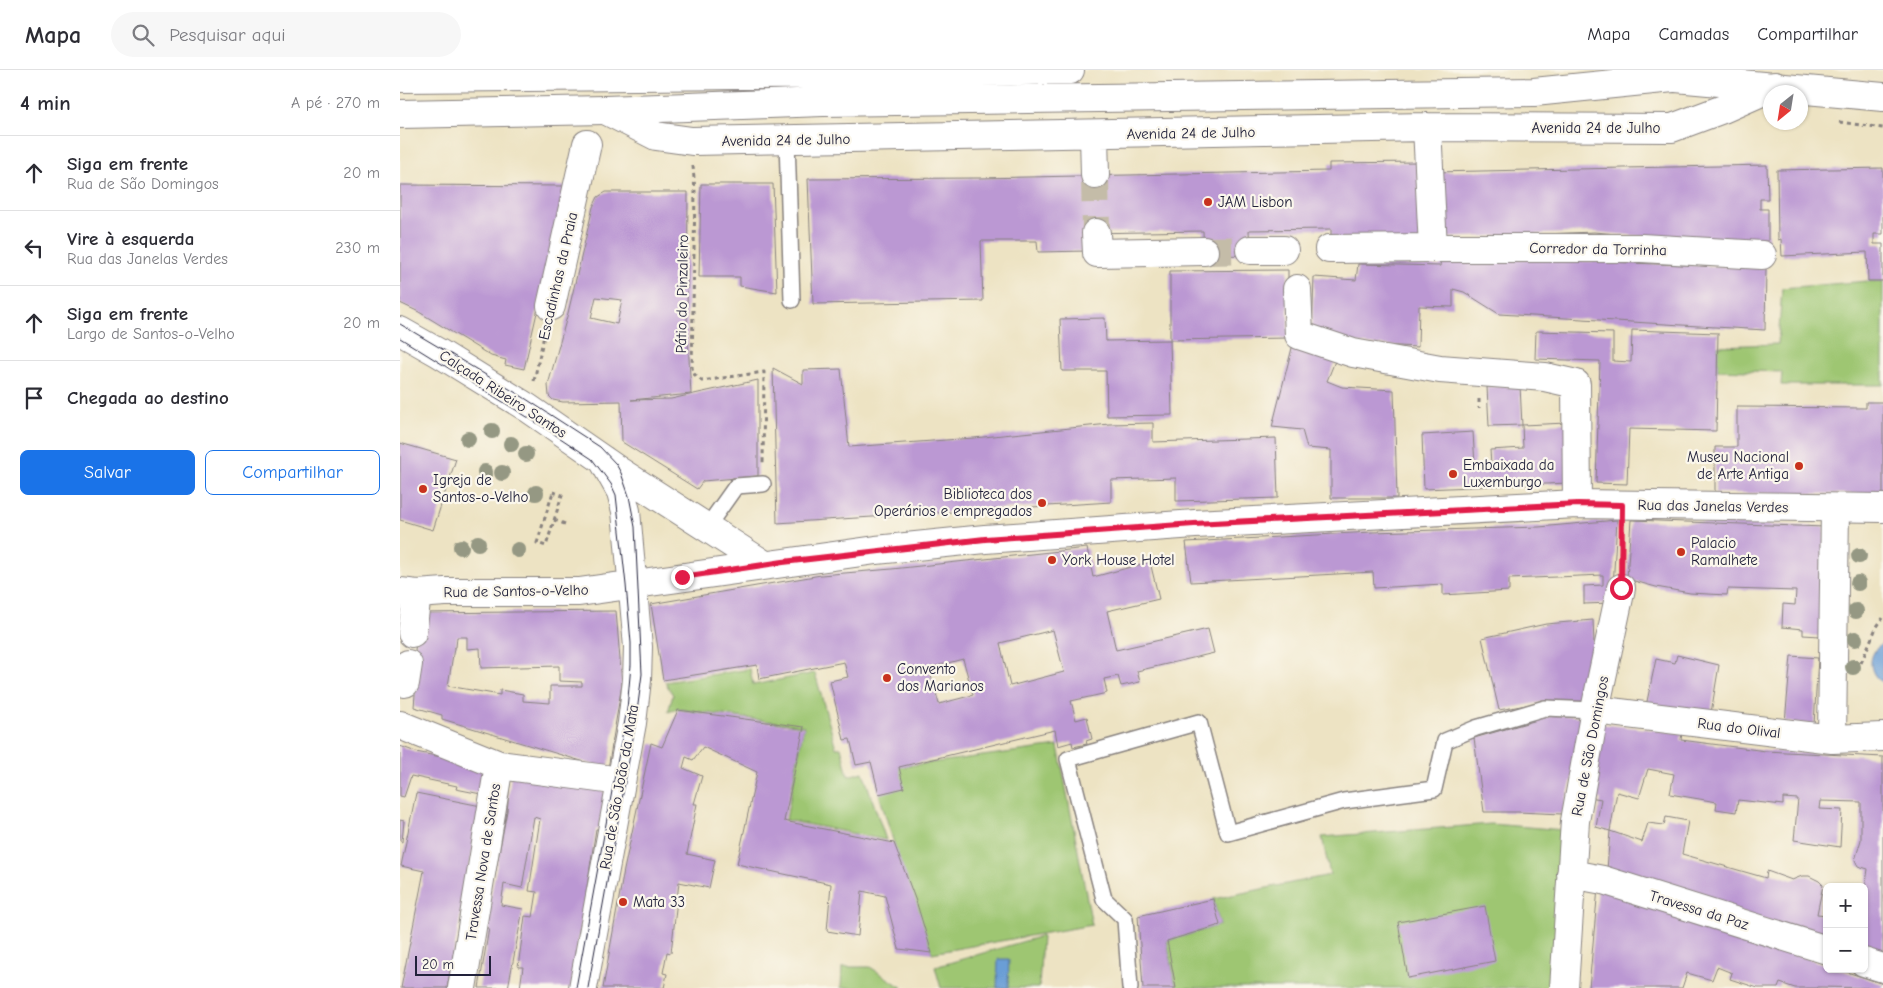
<!DOCTYPE html>
<html lang="pt">
<head>
<meta charset="utf-8">
<style>
  body { margin:0; font-family:"Comic Neue",sans-serif; background:#f7f7f7; color:#2b2b33 }
  .controls { position:absolute; right:15px; bottom:15px; display:grid; overflow:hidden; border-radius:8px; box-shadow:0 1px 4px #0004 }
  .controls button { width:45px; height:45px; display:grid; place-items:center; padding:0; border:0; border-bottom:1px solid #e1e1e2; background:#fff; color:#2b2b33; font:25px sans-serif }
  .compass { position:absolute; left:1363px; top:15px; width:45px; height:45px; border-radius:50%; background:#fff; box-shadow:0 1px 4px #0004; rotate:210deg }
  .scale { position:absolute; left:15px; bottom:12px; width:76px; box-sizing:border-box; padding-left:5px; border:2px solid #22223b; border-top:0; font-size:14px; line-height:18px; white-space:nowrap; color:#22223b; -webkit-text-stroke:4px #fbf7ec; paint-order:stroke }
  .stop { position:absolute; width:15px; height:15px; margin:-11px; border:4px solid #e11d48; border-radius:50%; background:#fff }
  .stop.end { background:#e11d48; border-color:#fff; box-shadow:0 1px 5px #0008 }
  .list { margin:0; padding:0; list-style:none }
  h2 { display:flex; justify-content:space-between; align-items:center; height:65px; margin:0; padding:0 20px; font-size:21px }
  h2 small { font-size:16px; font-weight:400; color:#7c7c81 }
  .list li { display:grid; grid-template-columns:32px 1fr auto; gap:15px; align-items:center; box-sizing:border-box; height:75px; padding:0 20px; border-top:1px solid #e1e1e2 }
  .list b { display:block; font-size:19px; white-space:nowrap }
  .list p { margin:0; font-size:16px; white-space:nowrap; color:#7c7c81 }
  .list em { font-size:16px; font-style:normal; color:#7c7c81 }
  .actions { display:flex; gap:10px; padding:15px 20px }
  .actions a { flex:1; padding:11px 0; border:1px solid #1a73e8; border-radius:8px; text-align:center; font-size:18px; color:#1a73e8 }
  .actions .main { background:#1a73e8; color:#fff }
  .icon { flex:none; width:28px; height:28px; fill:none; stroke:currentColor; stroke-width:2; stroke-linecap:round; stroke-linejoin:round }
  .map { position:relative; flex:none; width:1483px; height:918px; overflow:hidden }
  header { display:flex; align-items:center; gap:30px; box-sizing:border-box; height:70px; padding:0 25px; background:#fff; border-bottom:1px solid #e1e1e2 }
  header strong { font-size:24px }
  nav { display:flex; gap:28px; margin-inline-start:auto; font-size:18px }
  .search { width:350px; height:45px; background:#f7f7f7; display:flex; align-items:center; gap:12px; box-sizing:border-box; padding:0 18px; border-radius:28px; color:#7c7c81; font-size:19px }
  main { display:flex }
  aside { flex:1; background:#fff }
  .map>svg:first-child { display:block }
  .green { fill:#9ec672; stroke:#607456 }
  .water { fill:#6b9ed6; stroke:#466088 }
  .building { fill:#bb98d3; fill-rule:evenodd }
  .lines { fill:none; stroke-linecap:round; stroke-linejoin:round }
  .street-tunnel { stroke:#c4bca8; stroke-width:28; stroke-dasharray:28 14; stroke-linecap:butt }
  .lane-casing { stroke:#88827f; stroke-width:18 }
  .street-casing { stroke:#88827f; stroke-width:30 }
  .secondary-casing { stroke:#88827f; stroke-width:30 }
  .primary-casing { stroke:#88827f; stroke-width:30 }
  .path { stroke:#88827f; stroke-width:3; stroke-dasharray:4 4; stroke-linecap:butt }
  .lane { stroke:#fff; stroke-width:15 }
  .street { stroke:#fff; stroke-width:28 }
  .secondary { stroke:#fff; stroke-width:28 }
  .primary { stroke:#fff; stroke-width:28 }
  .tram { stroke:#22223b; stroke-width:1 }
  .tree { fill:#959883 }
  .route { stroke:#e11d48; stroke-width:6 }
  .poi-dot { fill:#c8321e; stroke:#fbf7ec; stroke-width:2 }
  .labels { text-anchor:middle; stroke-width:4.5; stroke-linejoin:round; paint-order:stroke }
  .street-label { font-size:15px; fill:#22223b; stroke:#fbf7ec }
  .poi-label { font-size:15px; fill:#22223b; stroke:#fbf7ec; text-anchor:start }
</style>
</head>
<body>
<header>
<strong>Mapa</strong>
<div class="search"><svg class="icon" aria-label="search" viewBox="0 0 24 24"><circle cx="10" cy="10" r="6"/><path d="M15 15l6 6"/></svg>Pesquisar aqui</div>
<nav><a>Mapa</a><a>Camadas</a><a>Compartilhar</a></nav>
</header>
<main>
<aside>
<h2>4 min<small>A pé · 270 m</small></h2>
<ul class="list">
<li><svg class="icon" aria-label="ahead" viewBox="0 0 24 24"><path d="M12 20V5M6 11l6-6 6 6"/></svg><div><b>Siga em frente</b><p>Rua de São Domingos</p></div><em>20 m</em></li>
<li><svg class="icon" aria-label="left" viewBox="0 0 24 24"><path d="M17 20v-9H6M10 6l-5 5 5 5"/></svg><div><b>Vire à esquerda</b><p>Rua das Janelas Verdes</p></div><em>230 m</em></li>
<li><svg class="icon" aria-label="ahead" viewBox="0 0 24 24"><path d="M12 20V5M6 11l6-6 6 6"/></svg><div><b>Siga em frente</b><p>Largo de Santos-o-Velho</p></div><em>20 m</em></li>
<li><svg class="icon" aria-label="arrive" viewBox="0 0 24 24"><path d="M6 21V4h12l-3 4 3 4H6"/></svg><div><b>Chegada ao destino</b></div></li>
</ul>
<div class="actions"><a class="main">Salvar</a><a>Compartilhar</a></div>
</aside>
<div class="map">
<svg width="1483" height="918" viewBox="0 0 1483 918">
  <rect width="100%" height="100%" fill="#fbf7ec"/>
  <filter id="ink" filterUnits="userSpaceOnUse"><feTurbulence type="fractalNoise" baseFrequency=".02" numOctaves="2"/><feDisplacementMap in="SourceGraphic" scale="10" xChannelSelector="R" yChannelSelector="G"/><feConvolveMatrix kernelMatrix="1 2 1 2 8 2 1 2 1" color-interpolation-filters="sRGB"/></filter>
  <filter id="wash" filterUnits="userSpaceOnUse"><feTurbulence type="fractalNoise" baseFrequency=".0096" numOctaves="4" result="noise"/><feDisplacementMap in="SourceGraphic" scale="20" xChannelSelector="R" yChannelSelector="G"/><feGaussianBlur stdDeviation="1.12" result="paint"/><feColorMatrix in="noise" values="0 0 0 0 0 0 0 0 0 0 0 0 0 0 0 0 0 1.4 0 .05"/><feComposite in="paint" operator="in"/></filter>
  <g filter="url(#wash)">
    <rect width="100%" height="100%" fill="#ede3c3"/>
    <path class="green" d="M 1468,211 L 1483,211 L 1483,315 L 1381,315 L 1382,302 L 1317,300 L 1318,276 L 1378,274 L 1382,218 Z
      M 350,599 L 353,615 L 415,603 L 436,678 L 441,677 L 448,706 L 463,702 L 486,770 L 386,750 L 404,656 L 278,639 L 268,642 L 273,625 L 265,612 Z
      M 658,676 L 692,855 L 532,883 L 496,780 L 479,724 L 499,697 Z
      M 1091,754 L 1164,760 L 1153,918 L 776,918 L 767,871 L 820,855 L 813,829 L 930,805 L 922,767 Z
      M 642,866 L 639,918 L 541,918 L 535,897 Z
      M 442,897 L 470,897 L 503,918 L 441,918 Z"/>
    <path class="water" d="M 1483,573 L 1483,613 C 1467,603 1467,583 1483,573 Z
      M 598,889 L 609,889 L 608,918 L 597,918 Z"/>
    <g id="blocks">
      <path class="building" d="M 1018,92 L 1020,174 L 931,176 L 931,159 L 849,160 L 850,185 L 804,186 L 803,161 L 687,163 L 688,181 L 638,182 L 637,171 L 581,171 L 583,231 L 413,234 L 408,109 L 579,108 L 929,101 L 929,93 Z
        M 1367,95 L 1368,129 L 1360,129 L 1360,139 L 1368,139 L 1368,171 L 1321,173 L 1194,162 L 1041,168 L 1034,102 Z
        M 1483,98 L 1483,164 L 1474,164 L 1474,174 L 1483,174 L 1483,211 L 1468,211 L 1467,182 L 1382,186 L 1381,169 L 1378,170 L 1377,100 Z
        M 301,114 L 373,114 L 377,222 L 340,216 L 340,207 L 299,207 Z
        M 0,115 L 166,116 L 124,299 L 105,295 L 106,290 L 91,286 L 19,242 L 0,233 Z
        M 206,122 L 288,122 L 287,253 L 291,324 L 231,330 L 271,329 L 358,310 L 358,406 L 303,411 L 297,419 L 222,372 L 221,331 L 163,332 L 153,330 L 149,326 L 148,315 L 168,243 L 193,137 L 198,127 ZM 196,227 L 222,230 L 217,254 L 191,248 Z
        M 1041,186 L 1366,198 L 1365,260 L 1099,244 L 1064,222 L 1053,219 L 1053,237 L 1019,236 L 1018,277 L 963,274 L 912,265 L 914,207 L 956,210 L 958,194 L 1040,196 Z
        M 888,200 L 888,268 L 770,270 L 772,345 L 707,346 L 706,301 L 662,301 L 660,249 L 705,248 L 706,271 L 770,270 L 770,201 Z
        M 1232,260 L 1318,263 L 1316,361 L 1229,359 L 1227,414 L 1196,413 L 1200,291 L 1135,289 L 1136,261 L 1213,263 L 1213,291 L 1231,292 Z
        M 894,270 L 937,286 L 927,311 L 942,317 L 994,320 L 997,428 L 931,428 L 931,380 L 907,378 L 902,360 L 872,357 Z
        M 373,298 L 403,314 L 403,300 L 441,299 L 449,377 L 574,368 L 709,354 L 753,353 L 753,372 L 876,368 L 878,428 L 776,431 L 776,408 L 711,410 L 711,432 L 377,453 Z
        M 1120,316 L 1122,355 L 1089,356 L 1087,317 Z
        M 1466,332 L 1483,332 L 1483,424 L 1315,423 L 1315,377 L 1337,377 L 1337,337 L 1466,338 Z
        M 1167,353 L 1170,413 L 1024,419 L 1022,365 L 1073,362 L 1075,396 L 1091,395 L 1090,380 L 1123,378 L 1122,355 Z
        M 0,373 L 56,389 L 33,460 L 0,450 Z
        M 1217,450 L 1212,533 L 1184,534 L 1184,516 L 1203,515 L 1203,505 L 1109,509 L 1109,521 L 1043,525 L 1043,514 L 974,518 L 973,502 L 791,512 L 786,472 L 972,462 L 1139,457 Z
        M 1231,450 L 1425,457 L 1420,566 L 1403,565 L 1403,559 L 1382,557 L 1383,534 L 1395,535 L 1396,521 L 1328,519 L 1327,525 L 1290,523 L 1256,517 L 1227,509 Z
        M 687,478 L 693,507 L 750,492 L 759,529 L 707,541 L 716,580 L 808,559 L 814,583 L 737,601 L 740,612 L 721,616 L 718,606 L 704,609 L 707,623 L 671,631 L 676,650 L 687,647 L 692,669 L 686,671 L 687,674 L 673,677 L 672,672 L 658,676 L 655,660 L 499,697 L 504,718 L 479,724 L 471,692 L 456,695 L 450,669 L 444,670 L 430,611 L 448,607 L 444,592 L 359,609 L 357,595 L 263,610 L 251,534 L 421,505 L 492,499 ZM 653,560 L 664,602 L 610,616 L 600,573 ZM 563,589 L 573,625 L 539,634 L 529,598 Z
        M 216,541 L 222,614 L 208,699 L 42,649 L 42,645 L 14,637 L 17,600 L 15,580 L 20,543 ZM 57,567 L 67,567 L 67,579 L 80,578 L 81,598 L 159,596 L 159,611 L 182,612 L 182,616 L 150,616 L 150,633 L 123,631 L 123,624 L 100,620 L 100,625 L 48,616 L 54,578 L 56,577 Z
        M 1193,550 L 1195,598 L 1193,633 L 1143,632 L 1099,640 L 1082,568 L 1146,554 Z
        M 1277,585 L 1319,595 L 1311,643 L 1246,636 L 1256,589 L 1275,593 Z
        M 1391,586 L 1418,588 L 1414,655 L 1385,652 Z
        M 278,640 L 404,657 L 384,751 L 494,773 L 517,834 L 532,883 L 499,879 L 485,826 L 462,821 L 458,866 L 427,861 L 431,814 L 337,794 L 357,702 L 303,677 L 293,690 L 286,687 L 283,698 L 302,706 L 294,734 L 297,734 L 287,784 L 315,790 L 309,818 L 279,812 L 271,883 L 267,882 L 263,903 L 267,904 L 264,918 L 203,918 L 224,800 L 251,673 L 262,677 Z
        M 1155,645 L 1190,647 L 1162,744 L 1118,742 L 1084,742 L 1074,668 Z
        M 1200,654 L 1282,663 L 1281,670 L 1366,681 L 1483,687 L 1483,888 L 1464,882 L 1464,826 L 1468,799 L 1458,796 L 1455,790 L 1461,770 L 1461,732 L 1420,731 L 1419,739 L 1442,740 L 1440,777 L 1394,770 L 1398,729 L 1383,728 L 1383,735 L 1338,730 L 1336,742 L 1316,739 L 1317,732 L 1270,724 L 1274,704 L 1248,699 L 1239,728 L 1217,722 L 1210,761 L 1196,757 L 1201,729 L 1183,726 Z
        M 0,676 L 16,682 L 86,696 L 81,724 L 56,719 L 57,716 L 11,706 L 4,727 L 0,726 Z
        M 111,705 L 188,712 L 205,723 L 199,759 L 196,759 L 171,918 L 120,918 L 123,897 L 118,897 L 125,846 L 133,847 L 137,822 L 129,821 L 140,749 L 134,747 L 122,818 L 104,814 L 101,835 L 123,839 L 108,918 L 79,918 L 89,858 L 85,858 L 107,741 Z
        M 16,723 L 81,736 L 47,918 L 1,918 L 24,801 L 1,796 Z
        M 1266,747 L 1288,751 L 1282,784 L 1366,808 L 1367,801 L 1392,810 L 1402,806 L 1409,806 L 1419,811 L 1423,815 L 1417,844 L 1427,845 L 1427,870 L 1207,800 L 1210,761 L 1242,772 L 1248,753 L 1264,755 Z
        M 0,750 L 4,751 L 2,772 L 0,771 Z
        M 1198,818 L 1427,895 L 1427,899 L 1438,899 L 1483,914 L 1483,918 L 1418,917 L 1417,918 L 1395,918 L 1380,913 L 1378,918 L 1358,918 L 1330,909 L 1332,903 L 1317,897 L 1312,910 L 1287,903 L 1282,918 L 1189,918 Z
        M 813,829 L 820,855 L 767,871 L 776,918 L 743,918 L 738,846 Z
        M 1085,836 L 1095,891 L 1008,908 L 998,852 Z"/>
    </g>
  </g>
  <g filter="url(#ink)">
    <use href="#blocks" fill-opacity="0" stroke="#88827f" stroke-width="1"/>
    <g class="lines">
      <path class="street-tunnel" d="M 695,105 L 696,163
        M 804,181 L 850,180"/>
      <g class="lane-casing">
        <path id="lane" d="M 387,70 L 392,230
          M 307,457 L 336,416 L 363,414
          M 730,918 L 725,849 L 704,829 L 668,689 L 799,652 L 828,763 L 944,731 L 1034,719 L 1045,671 L 1076,658 L 1145,638 L 1195,640"/>
      </g>
      <g class="street-casing">
        <path id="street" d="M 205,40 L 256,66 L 292,71 L 1027,57 L 1272,58 L 1323,39 L 1375,16
          M 694,65 L 695,105
          M 696,163 L 697,183 L 804,181
          M 1033,178 L 1241,178 L 1362,185
          M 929,179 L 1033,178 L 1027,57
          M 850,180 L 884,180
          M 897,219 L 899,265 L 953,283 L 1040,299 L 1145,307 L 1176,314 L 1177,434
          M 151,236 L 187,74
          M 12,563 L 17,524
          M 5,613 L 8,594
          M 1195,640 L 1432,669 L 1483,667
          M 0,655 L 99,695 L 221,711
          M 1432,669 L 1435,438
          M 1171,804 L 1203,810 L 1427,880
          M 1464,892 L 1483,898
          M 62,918 L 99,695
          M 1164,918 L 1175,751 L 1195,640 L 1221,518"/>
      </g>
      <g class="secondary-casing">
        <path id="secondary" d="M 0,261 L 39,283 L 128,338 L 219,401 L 365,495
          M 0,522 L 17,524 L 45,522 L 179,522 L 476,480 L 585,469 L 795,454 L 1177,434 L 1483,438
          M 183,918 L 232,653 L 237,610 L 238,577 L 226,441 L 221,422 L 203,390"/>
      </g>
      <g class="primary-casing">
        <path id="primary" d="M 1254,6 L 1483,27
          M 0,8 L 467,4 L 670,0
          M 0,44 L 205,40 L 423,32 L 1134,22 L 1273,8"/>
      </g>
      <path class="path" d="M 1439,52 L 1483,58
        M 293,96 L 295,121 L 292,298 L 294,304 L 302,311 L 364,302 L 363,394
        M 134,311 L 145,261
        M 1079,329 L 1079,338
        M 153,422 L 162,425 L 146,476 L 137,473 Z
        M 154,450 L 165,454
        M 1221,493 L 1222,461
        M 1461,593 L 1476,558 L 1483,548"/>
      <use href="#lane" class="lane"/>
      <use href="#street" class="street"/>
      <use href="#secondary" class="secondary"/>
      <use href="#primary" class="primary"/>
      <path class="tram" d="M 0,254 L 123,327 L 200,377 L 216,394 L 221,403 L 229,426 L 235,457 L 242,604 L 235,657 L 188,918
        M 0,268 L 145,358 L 192,389 L 211,414 L 216,425 L 226,515 L 231,573 L 231,595 L 227,639 L 176,918"/>
    </g>
    <g class="tree">
      <circle cx="92" cy="361" r="8"/>
      <circle cx="68" cy="369" r="8"/>
      <circle cx="111" cy="374" r="8"/>
      <circle cx="126" cy="384" r="8"/>
      <circle cx="85" cy="402" r="8"/>
      <circle cx="102" cy="403" r="8"/>
      <circle cx="136" cy="423" r="8"/>
      <circle cx="78" cy="473" r="8"/>
      <circle cx="61" cy="477" r="8"/>
      <circle cx="118" cy="480" r="8"/>
      <circle cx="1459" cy="486" r="8"/>
      <circle cx="1458" cy="513" r="8"/>
      <circle cx="1456" cy="541" r="8"/>
      <circle cx="1455" cy="569" r="8"/>
      <circle cx="1453" cy="597" r="8"/>
    </g>
  </g>
  <g class="lines" filter="url(#ink)">
    <path class="route" d="M 282,507 L 383,492 L 585,469 L 794,454 L 1178,434 L 1222,435 L 1221,518"/>
  </g>
  <g class="poi-dot">
    <circle cx="808" cy="132" r="5"/>
    <circle cx="1399" cy="396" r="5"/>
    <circle cx="1053" cy="404" r="5"/>
    <circle cx="23" cy="419" r="5"/>
    <circle cx="642" cy="433" r="5"/>
    <circle cx="1281" cy="482" r="5"/>
    <circle cx="652" cy="490" r="5"/>
    <circle cx="487" cy="608" r="5"/>
    <circle cx="223" cy="832" r="5"/>
  </g>
  <g class="labels">
    <g class="street-label">
      <text x="1196" y="63">Avenida 24 de Julho</text>
      <text transform="translate(791 63) rotate(-1)" y="5">Avenida 24 de Julho</text>
      <text transform="translate(386 70) rotate(-1)" y="5">Avenida 24 de Julho</text>
      <text transform="translate(1198 179) rotate(1)" y="5">Corredor da Torrinha</text>
      <text transform="translate(158 206) rotate(-77)" y="5">Escadinhas da Praia</text>
      <text transform="translate(282 224) rotate(-89)" y="5">Pátio do Pinzaleiro</text>
      <text transform="translate(103 324) rotate(33)" y="5">Calçada Ribeiro Santos</text>
      <text transform="translate(1313 436) rotate(1)" y="5">Rua das Janelas Verdes</text>
      <text transform="translate(116 521) rotate(-1)" y="5">Rua de Santos-o-Velho</text>
      <text transform="translate(1339 658) rotate(7)" y="5">Rua do Olival</text>
      <text transform="translate(1190 676) rotate(-79)" y="5">Rua de São Domingos</text>
      <text transform="translate(219 717) rotate(-80)" y="5">Rua de São João da Mata</text>
      <text transform="translate(83 792) rotate(-81)" y="5">Travessa Nova de Santos</text>
      <text transform="translate(1299 840) rotate(17)" y="5">Travessa da Paz</text>
    </g>
    <g class="poi-label">
      <text x="818" y="137">JAM Lisbon</text>
      <text x="1389" y="392" text-anchor="end">Museu Nacional<tspan x="1389" dy="17">de Arte Antiga</tspan></text>
      <text x="1063" y="400">Embaixada da<tspan x="1063" dy="17">Luxemburgo</tspan></text>
      <text x="33" y="415">Igreja de<tspan x="33" dy="17">Santos-o-Velho</tspan></text>
      <text x="632" y="429" text-anchor="end">Biblioteca dos<tspan x="632" dy="17">Operários e empregados</tspan></text>
      <text x="1291" y="478">Palacio<tspan x="1291" dy="17">Ramalhete</tspan></text>
      <text x="662" y="495">York House Hotel</text>
      <text x="497" y="604">Convento<tspan x="497" dy="17">dos Marianos</tspan></text>
      <text x="233" y="837">Mata 33</text>
    </g>
  </g>
</svg>
<div class="controls">
<button>+</button>
<button>−</button>
</div>
<svg class="compass" viewBox="-18 -18 36 36"><path d="M0-13l5 13h-10z" fill="#e53935"/><path d="M0 13l5-13h-10z" fill="#7c7c81"/></svg>
<div class="scale">20 m</div>
<div class="stop" style="left:1221px;top:518px"></div>
<div class="stop end" style="left:282px;top:507px"></div>
</div>
</main>
</body>
</html>
